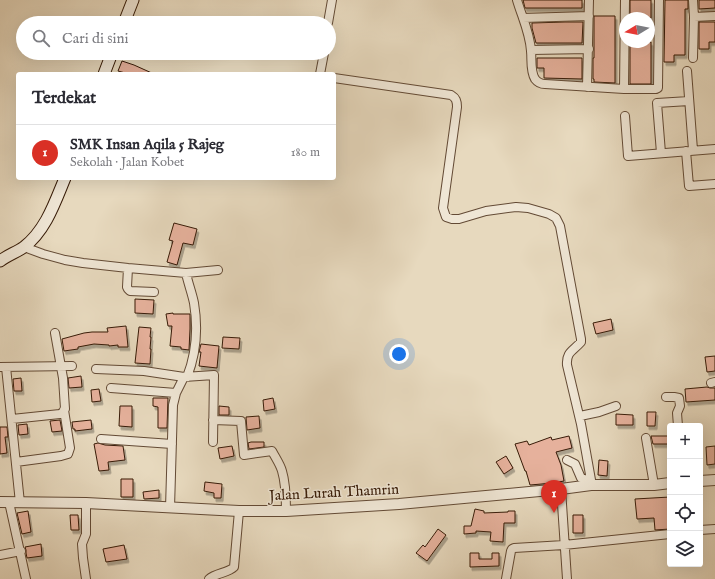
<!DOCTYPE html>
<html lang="id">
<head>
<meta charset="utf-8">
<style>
  body { margin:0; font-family:"IM FELL English",serif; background:#f7f7f7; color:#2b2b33 }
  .controls { position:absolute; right:12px; bottom:12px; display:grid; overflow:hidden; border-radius:4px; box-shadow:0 4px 16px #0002 }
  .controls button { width:36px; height:36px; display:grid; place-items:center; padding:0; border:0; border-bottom:1px solid #e1e1e2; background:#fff; color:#2b2b33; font:20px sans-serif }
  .compass { position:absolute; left:619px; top:12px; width:36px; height:36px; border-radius:50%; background:#fff; box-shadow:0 4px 16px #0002; rotate:260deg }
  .you { position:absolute; left:399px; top:354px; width:14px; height:14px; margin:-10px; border:3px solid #fff; border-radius:50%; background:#1a73e8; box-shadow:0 0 0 6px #1a73e833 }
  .badge { display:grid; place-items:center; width:26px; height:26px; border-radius:50%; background:#d93025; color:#fff; font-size:13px; font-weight:700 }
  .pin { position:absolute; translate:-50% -33px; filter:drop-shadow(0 1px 2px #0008) }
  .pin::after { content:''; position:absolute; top:21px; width:14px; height:12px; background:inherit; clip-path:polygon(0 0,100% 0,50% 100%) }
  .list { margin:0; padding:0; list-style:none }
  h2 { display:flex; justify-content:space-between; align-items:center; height:52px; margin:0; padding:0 16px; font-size:17px }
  h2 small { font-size:13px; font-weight:400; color:#7c7c81 }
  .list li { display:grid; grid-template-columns:26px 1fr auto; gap:12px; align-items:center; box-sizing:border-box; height:56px; padding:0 16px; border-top:1px solid #e1e1e2 }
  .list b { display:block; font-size:15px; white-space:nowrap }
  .list p { margin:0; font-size:13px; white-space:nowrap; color:#7c7c81 }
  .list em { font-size:13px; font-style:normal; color:#7c7c81 }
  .icon { flex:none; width:22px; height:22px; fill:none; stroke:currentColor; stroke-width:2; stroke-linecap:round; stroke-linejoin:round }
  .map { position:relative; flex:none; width:715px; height:579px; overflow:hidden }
  .search { position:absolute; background:#fff; box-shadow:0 4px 16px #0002; left:16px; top:16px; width:320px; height:44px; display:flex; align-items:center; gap:10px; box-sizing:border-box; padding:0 14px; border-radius:22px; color:#7c7c81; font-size:15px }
  .panel { position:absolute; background:#fff; box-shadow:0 4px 16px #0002; left:16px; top:72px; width:320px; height:108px; border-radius:4px }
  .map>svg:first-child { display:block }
  .building { fill:#e6b19c; stroke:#371b07; filter:url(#shadow) }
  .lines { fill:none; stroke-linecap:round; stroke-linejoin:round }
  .minor-casing { stroke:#634a35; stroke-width:10 }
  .tertiary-casing { stroke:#634a35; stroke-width:12 }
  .secondary-casing { stroke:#371b07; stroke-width:13 }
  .minor { stroke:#efe6d5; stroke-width:8 }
  .tertiary { stroke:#efe6d5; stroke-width:10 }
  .secondary { stroke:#efe6d5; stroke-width:11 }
  .labels { text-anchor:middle; stroke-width:3; stroke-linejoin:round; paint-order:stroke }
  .street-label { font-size:15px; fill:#371b07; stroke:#efe6d5 }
</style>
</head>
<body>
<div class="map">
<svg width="715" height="579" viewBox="0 0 715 579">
  <defs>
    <filter id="shadow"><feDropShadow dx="2" dy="3.5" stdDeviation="0" flood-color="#0004"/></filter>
  </defs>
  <rect width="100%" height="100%" fill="#e7d9be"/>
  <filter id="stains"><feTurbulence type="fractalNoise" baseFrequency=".005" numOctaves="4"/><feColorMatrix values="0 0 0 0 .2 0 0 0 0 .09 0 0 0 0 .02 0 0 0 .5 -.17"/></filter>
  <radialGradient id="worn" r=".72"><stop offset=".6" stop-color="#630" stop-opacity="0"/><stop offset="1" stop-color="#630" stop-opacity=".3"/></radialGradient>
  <path class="building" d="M 523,0 L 582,0 L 582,8 L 525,8 Z
    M 630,0 L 651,0 L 651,18 L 630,18 Z
    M 665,0 L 688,0 L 688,9 L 685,9 L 685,55 L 674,55 L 674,62 L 664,62 Z
    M 699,0 L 715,0 L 715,8 L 699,9 Z
    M 594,16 L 615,16 L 615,83 L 594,82 L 594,79 L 593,79 L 593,58 L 594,58 Z
    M 565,22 L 583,22 L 582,43 L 536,43 L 532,28 L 532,23 Z
    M 699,22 L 715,22 L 715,42 L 709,42 L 709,49 L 699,49 Z
    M 630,42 L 651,42 L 651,84 L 630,84 Z
    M 537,58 L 582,58 L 582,79 L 544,78 L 544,68 L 537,68 Z
    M 122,61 L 134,65 L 154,74 L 129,74 L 118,71 Z
    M 174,223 L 197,229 L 193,245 L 183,243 L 177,265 L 167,262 L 173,241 L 169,240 Z
    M 135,299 L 154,300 L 153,314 L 135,313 Z
    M 173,313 L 173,314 L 190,314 L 190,329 L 189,350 L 181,349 L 181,347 L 170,346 L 172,326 L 168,326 L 166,314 Z
    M 611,319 L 613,330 L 596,334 L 593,323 Z
    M 126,326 L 128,347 L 118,347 L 118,345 L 109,346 L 109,345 L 94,344 L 78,347 L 78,349 L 64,351 L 62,339 L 84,333 L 92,332 L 108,332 L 107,328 Z
    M 139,327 L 151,328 L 150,337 L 151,337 L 150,349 L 151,349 L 150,364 L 135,363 Z
    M 223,337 L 240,338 L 239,349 L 222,348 Z
    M 201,344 L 219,346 L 217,368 L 199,366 L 201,352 L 199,352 Z
    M 715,356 L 715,371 L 707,372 L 705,357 Z
    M 81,376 L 82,387 L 69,388 L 68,378 Z
    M 21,378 L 22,391 L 14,391 L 13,379 Z
    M 707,387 L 710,388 L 715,388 L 715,400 L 686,402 L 685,389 Z
    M 99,389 L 101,401 L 92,402 L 91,390 Z
    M 153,398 L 168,398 L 167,428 L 158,428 L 158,407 L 153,406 Z
    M 273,398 L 275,409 L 264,411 L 263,400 Z
    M 120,406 L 132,406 L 132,427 L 119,426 Z
    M 219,406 L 229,407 L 229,415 L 219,415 Z
    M 647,412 L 656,412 L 655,426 L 647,426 Z
    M 616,414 L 633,415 L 633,425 L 616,425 Z
    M 259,416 L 260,428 L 247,430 L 246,417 Z
    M 60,420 L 62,431 L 52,432 L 50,421 Z
    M 91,420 L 92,429 L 75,431 L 75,429 L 73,429 L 72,422 Z
    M 27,424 L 28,434 L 19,435 L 18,425 Z
    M 0,427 L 7,427 L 8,437 L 5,437 L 7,453 L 0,454 Z
    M 569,436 L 572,448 L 556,452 L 561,465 L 564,481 L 553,483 L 530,485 L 526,471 L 525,471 L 515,444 L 527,441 L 529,445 L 551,437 L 552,440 Z
    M 651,436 L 670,436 L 670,444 L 653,444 Z
    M 251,442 L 264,442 L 264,447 L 249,449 L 248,443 Z
    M 98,443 L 105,445 L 123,446 L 125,460 L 108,462 L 109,470 L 99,471 L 94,444 Z
    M 232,446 L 234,456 L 220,459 L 218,448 Z
    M 715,446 L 715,464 L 707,465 L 706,447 Z
    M 506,456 L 513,468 L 504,474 L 496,462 Z
    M 599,460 L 608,461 L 607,476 L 598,475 Z
    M 121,479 L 133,479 L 133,497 L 121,497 Z
    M 205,482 L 222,484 L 221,498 L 214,498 L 214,493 L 204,491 Z
    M 159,490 L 159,498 L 144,499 L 143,492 Z
    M 670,497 L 670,529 L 655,530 L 654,518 L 637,519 L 635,499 Z
    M 475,509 L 484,511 L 484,513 L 508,512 L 508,511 L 515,511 L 515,523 L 504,523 L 503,542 L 490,541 L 491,532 L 476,531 L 476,533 L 464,534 L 464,526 L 471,526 Z
    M 28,511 L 31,532 L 22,534 L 17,513 Z
    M 70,515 L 78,515 L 79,530 L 71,530 Z
    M 573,515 L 583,515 L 583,533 L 573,533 Z
    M 438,529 L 446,535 L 427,561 L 416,553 L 423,545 L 425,547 Z
    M 41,544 L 42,556 L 27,558 L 26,553 L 26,550 L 25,547 Z
    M 124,545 L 127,559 L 106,562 L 103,549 Z
    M 470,553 L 479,553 L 479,559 L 492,559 L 492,553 L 499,553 L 499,566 L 470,567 Z"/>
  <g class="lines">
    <g class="minor-casing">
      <path id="minor" d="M 517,0 C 522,17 530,33 531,51 C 532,60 530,71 535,79 C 538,83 541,84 545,84 L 624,89 L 656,89 L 658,88 L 659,0
        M 693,0 L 694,17 L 715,16
        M 523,18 L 589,16
        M 328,23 L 332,0
        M 531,50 L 589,49
        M 693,58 L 694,17
        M 687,71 L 693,150
        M 320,74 L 324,53
        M 334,78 L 451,95 C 456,98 457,101 457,107 L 443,208 L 446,217 L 452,219 L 459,219 L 486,211 L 516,207 L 528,208 L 549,214 L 556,218 L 560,226 L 581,339 L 581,342 C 573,351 566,352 567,365 L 581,424 L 591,480
        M 587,87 L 589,0
        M 624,89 L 625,0
        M 625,116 L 628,156 L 715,149
        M 686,151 L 689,186 L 715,184
        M 661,153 L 657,103 L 689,101
        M 24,247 L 43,254 L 65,260 L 83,263 L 128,268 L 186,273 L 218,270
        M 128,268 L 127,287 L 128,289 L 130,291 L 154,292
        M 186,273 C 188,283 192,293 194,303 C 198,327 196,354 187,377
        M 0,367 L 72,366
        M 6,367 L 20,503
        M 96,369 L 144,371 L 184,377 L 214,375 L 213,442
        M 711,383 L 715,382
        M 111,388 L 176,393
        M 666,397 L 674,397 L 679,398 L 680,406 L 677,413 L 678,426
        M 580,416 L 599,412 L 616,406
        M 12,419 L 60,414 L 63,412 L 65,409 L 63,378 L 55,333
        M 213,420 L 241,421 L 244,455 L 272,451 C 275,457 280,464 282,471 C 286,484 286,498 286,511
        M 646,438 L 654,485
        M 101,439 L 172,444
        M 567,460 L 575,464 L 581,478 L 588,480 L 591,480 L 591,484
        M 16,462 L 61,456 L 68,454 L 70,448 L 64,410
        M 561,489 L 567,579
        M 9,502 L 26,579
        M 170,508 L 173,405 L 176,393 L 184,377
        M 700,530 L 715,529
        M 0,555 L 21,551
        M 86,579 L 83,558 L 82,544 L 86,534 L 86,503
        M 209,579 C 216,573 228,573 234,567 L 239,511
        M 506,579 L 511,551 L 512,549 L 514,548 L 564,545 L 670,534"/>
    </g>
    <g class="tertiary-casing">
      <path id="tertiary" d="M 700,481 L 715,480
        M 0,502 L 86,503 L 239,511 L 286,511 L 399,504 L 561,489 L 591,485 L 654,485 L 670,483"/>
    </g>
    <g class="secondary-casing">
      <path id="secondary" d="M 124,23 L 133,0
        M 104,74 L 112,53
        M 0,261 C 8,255 17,252 24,247 C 46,230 55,202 65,178"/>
    </g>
    <use href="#minor" class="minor"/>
    <use href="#tertiary" class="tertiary"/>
    <use href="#secondary" class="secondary"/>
  </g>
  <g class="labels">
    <g class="street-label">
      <text transform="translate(334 492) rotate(-3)" y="5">Jalan Lurah Thamrin</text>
    </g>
  </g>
  <rect width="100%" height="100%" filter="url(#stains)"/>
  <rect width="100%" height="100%" fill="url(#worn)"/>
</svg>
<div class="controls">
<button>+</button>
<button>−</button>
<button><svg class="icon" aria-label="locate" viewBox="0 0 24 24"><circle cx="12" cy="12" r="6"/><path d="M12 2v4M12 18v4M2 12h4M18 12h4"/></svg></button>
<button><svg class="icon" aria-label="layers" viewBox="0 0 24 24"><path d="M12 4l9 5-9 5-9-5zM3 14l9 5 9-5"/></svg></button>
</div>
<svg class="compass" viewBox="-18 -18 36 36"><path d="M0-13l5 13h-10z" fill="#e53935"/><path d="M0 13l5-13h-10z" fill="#7c7c81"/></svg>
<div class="you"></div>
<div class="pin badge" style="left:554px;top:513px">1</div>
<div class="search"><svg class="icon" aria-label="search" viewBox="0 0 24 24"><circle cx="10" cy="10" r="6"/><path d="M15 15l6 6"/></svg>Cari di sini</div>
<section class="panel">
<h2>Terdekat<small></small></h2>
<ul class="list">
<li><span class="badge">1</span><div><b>SMK Insan Aqila 5 Rajeg</b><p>Sekolah · Jalan Kobet</p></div><em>180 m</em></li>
</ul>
</section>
</div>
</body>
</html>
